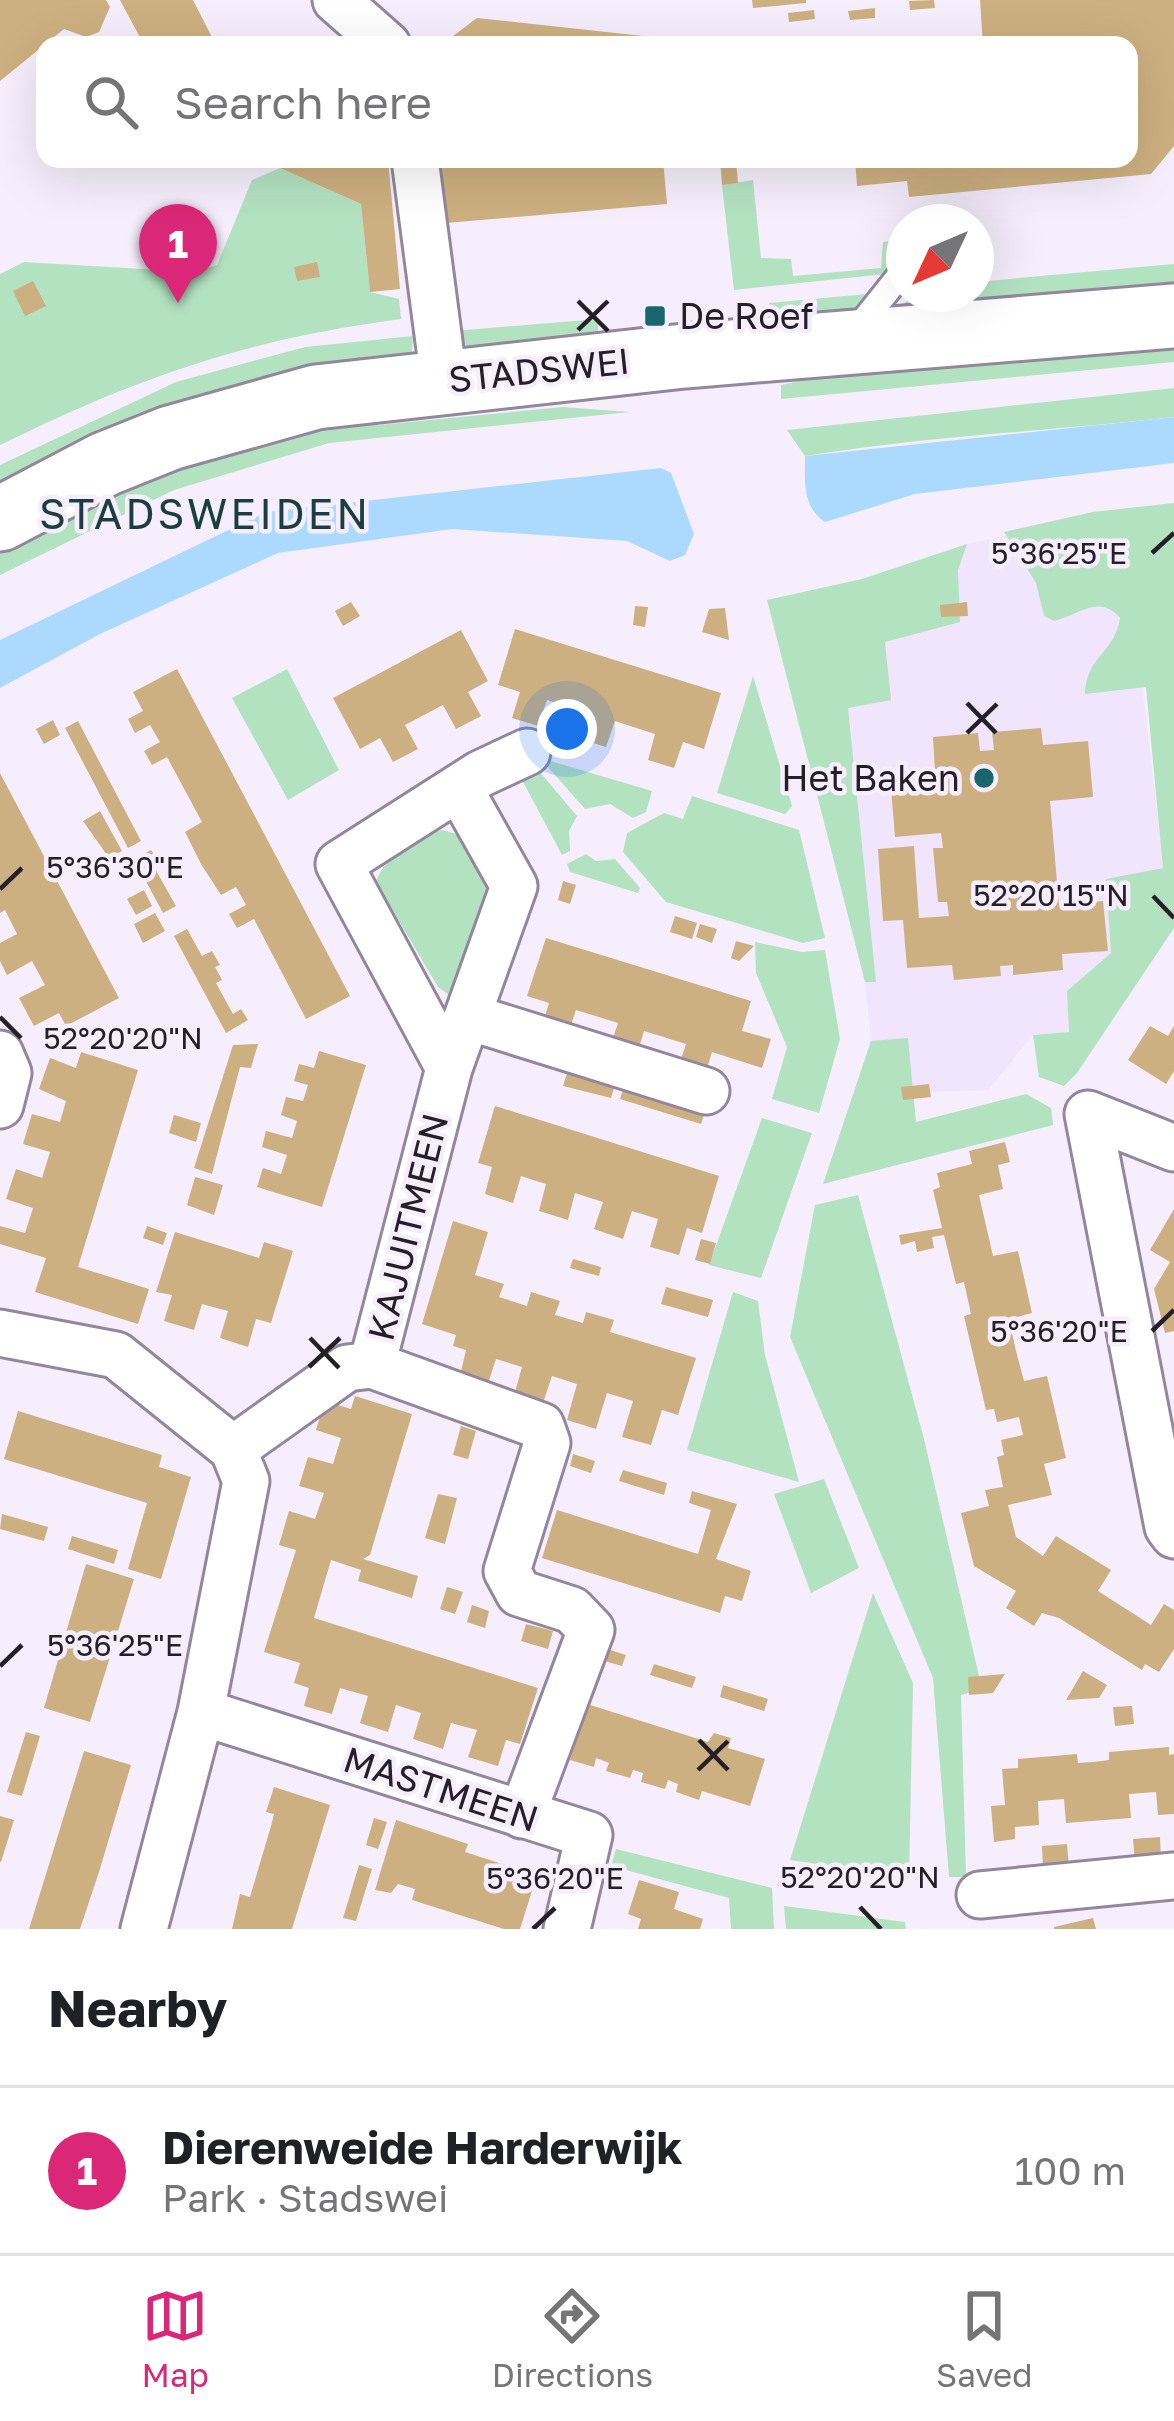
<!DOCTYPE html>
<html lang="en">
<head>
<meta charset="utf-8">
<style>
  body { margin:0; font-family:"Golos Text",sans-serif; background:#f6f6f6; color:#202124 }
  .compass { position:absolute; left:886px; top:204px; width:108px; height:108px; border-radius:50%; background:#fff; box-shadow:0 12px 48px #0002; rotate:226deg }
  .you { position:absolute; left:567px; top:729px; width:42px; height:42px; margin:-30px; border:9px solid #fff; border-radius:50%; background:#1a73e8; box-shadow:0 0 0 18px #1a73e833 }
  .badge { display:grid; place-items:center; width:78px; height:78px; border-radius:50%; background:#db2777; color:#fff; font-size:39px; font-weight:700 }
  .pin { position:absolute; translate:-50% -99px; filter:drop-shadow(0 3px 6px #0008) }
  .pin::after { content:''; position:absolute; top:63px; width:42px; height:36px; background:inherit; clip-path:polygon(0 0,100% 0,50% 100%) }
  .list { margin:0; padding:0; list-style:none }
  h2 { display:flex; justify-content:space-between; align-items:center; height:156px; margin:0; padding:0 48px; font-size:51px }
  h2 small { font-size:39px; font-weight:400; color:#757577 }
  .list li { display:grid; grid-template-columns:78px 1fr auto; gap:36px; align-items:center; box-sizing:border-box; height:168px; padding:0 48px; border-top:3px solid #e0e0e0 }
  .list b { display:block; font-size:45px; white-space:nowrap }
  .list p { margin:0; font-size:39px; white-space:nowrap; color:#757577 }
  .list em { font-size:39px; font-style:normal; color:#757577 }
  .icon { flex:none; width:66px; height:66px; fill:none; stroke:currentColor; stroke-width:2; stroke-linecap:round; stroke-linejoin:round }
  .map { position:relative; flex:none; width:1174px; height:1929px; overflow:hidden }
  .search { position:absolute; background:#fff; box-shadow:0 12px 48px #0002; left:36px; right:36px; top:36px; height:132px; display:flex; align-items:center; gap:30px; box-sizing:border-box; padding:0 42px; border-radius:24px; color:#757577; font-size:45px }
  .sheet { height:324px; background:#fff }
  nav { display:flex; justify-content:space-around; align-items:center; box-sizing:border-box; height:168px; border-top:3px solid #e0e0e0; background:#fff; font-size:33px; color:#757577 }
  nav a { display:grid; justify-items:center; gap:6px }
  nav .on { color:#db2777 }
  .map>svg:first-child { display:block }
  .built { fill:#f1e5fd }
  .green { fill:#b3e2c1 }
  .water { fill:#acdaff }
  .building { fill:#cdb081 }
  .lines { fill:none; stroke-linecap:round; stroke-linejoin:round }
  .lane-casing { stroke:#92879c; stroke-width:30 }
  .street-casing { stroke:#92879c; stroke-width:51 }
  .secondary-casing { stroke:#92879c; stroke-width:69 }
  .lane { stroke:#fff; stroke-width:24 }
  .street { stroke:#fff; stroke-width:45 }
  .secondary { stroke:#fff; stroke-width:63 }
  .ticks { fill:none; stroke:#252028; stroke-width:4.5 }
  .poi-dot { fill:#19676d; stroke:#f6eefc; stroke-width:4.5 }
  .labels { text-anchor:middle; stroke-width:9; stroke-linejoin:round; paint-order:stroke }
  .poi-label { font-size:36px; fill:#252028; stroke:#f6eefc; text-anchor:start }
  .street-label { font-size:36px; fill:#252028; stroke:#f6eefc }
  .quarter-label { font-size:42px; letter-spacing:3px; fill:#1b3e41; stroke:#f6eefc }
  .ticks-label { font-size:30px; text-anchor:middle; fill:#252028; stroke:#f6eefc; stroke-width:9; stroke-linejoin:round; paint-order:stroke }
</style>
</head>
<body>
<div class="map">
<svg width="1174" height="1929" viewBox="0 0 1174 1929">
  <rect width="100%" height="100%" fill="#f6eefc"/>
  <path class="built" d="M 1121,509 L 1164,869 L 1111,953 L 1067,991 L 1069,1032 L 1033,1035 L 988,1090 L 875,1094 L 866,1063 L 871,1041 L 865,980 L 767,600 L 862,579 L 967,544 Z"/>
  <path class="green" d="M 280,168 L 361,204 L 370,292 L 399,299 L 401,319 C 248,339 138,377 0,445 L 0,274 L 24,262 L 194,272 L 217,265 L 252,180 Z
    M 753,180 L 761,258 L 791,259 L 793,276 L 881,268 L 883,242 L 904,239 L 904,252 L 885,274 L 734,290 L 722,185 Z
    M 1174,264 L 1174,286 L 897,312 L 912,294 L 976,294 L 976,282 Z
    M 867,294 L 851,312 L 768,311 L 769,303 Z
    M 598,319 L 598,335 L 472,352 L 454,331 Z
    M 413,336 L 411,364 L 0,496 L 0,465 L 176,382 L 305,347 Z
    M 1174,337 L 1174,362 L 781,399 L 781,385 L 898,360 Z
    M 1174,388 L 1174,417 C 1051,431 927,436 805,456 L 787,430 Z
    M 563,407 L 630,412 L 329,443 L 174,490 L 0,575 L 0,545 L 135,476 L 360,413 L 378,425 Z
    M 1174,503 L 1174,928 L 1077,1073 L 1064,1086 L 1039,1077 L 1033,1035 L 1069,1032 L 1067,991 L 1111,953 L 1106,879 L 1163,868 L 1146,687 L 1085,694 C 1086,656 1115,653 1120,618 C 1099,594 1081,614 1054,621 L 1044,616 L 1036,583 L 1004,532 L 1093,512 Z
    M 967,544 L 958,570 L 960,622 L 885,642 L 891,700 L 848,708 L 876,982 L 865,982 L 767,600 L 862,579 Z
    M 287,669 L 339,770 L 288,800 L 232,698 Z
    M 753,676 L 792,806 L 785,814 L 717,793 Z
    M 528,758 L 577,816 L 569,831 L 570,851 L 562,855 L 514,765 Z
    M 547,760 L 652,791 L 646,812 L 633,818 L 610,804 L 585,809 L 546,765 Z
    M 692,796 L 799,830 L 825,938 L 803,943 L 666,902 L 623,852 L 627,833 L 664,813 L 683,819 Z
    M 442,830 L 457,834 L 494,891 L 453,998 L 438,987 L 376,882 C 385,855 416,838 442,830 Z
    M 586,854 L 596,861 L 615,859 L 640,888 L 638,893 L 570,872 L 567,864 Z
    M 755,942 L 802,952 L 825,950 L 840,1039 L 819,1113 L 772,1099 L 787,1047 L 756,973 Z
    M 908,1038 L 916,1122 L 1026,1094 L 1051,1108 L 1053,1125 L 823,1184 L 871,1041 Z
    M 762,1118 L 812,1133 L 761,1278 L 709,1265 Z
    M 858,1195 L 924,1439 L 982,1689 L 961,1695 L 966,1877 L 949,1877 L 933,1678 L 790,1337 L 815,1205 Z
    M 733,1292 L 758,1301 L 765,1355 L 799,1482 L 687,1450 Z
    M 824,1479 L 859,1568 L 811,1593 L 774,1494 Z
    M 873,1593 L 913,1683 L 909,1878 L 790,1860 Z
    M 616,1849 L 772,1888 L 774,1929 L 731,1929 L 729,1898 L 611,1866 Z
    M 784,1906 L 905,1922 L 906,1929 L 786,1929 Z"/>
  <path class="water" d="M 1174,417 L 1174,463 L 915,494 L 825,522 C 802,507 805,481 805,456 Z
    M 661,468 L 671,473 L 694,534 L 685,555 L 670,561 L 627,541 L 452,529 L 278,553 L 100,634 L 0,688 L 0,640 L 266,512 Z"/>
  <path class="building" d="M 0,0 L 106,0 L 110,7 L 99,32 L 86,37 L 64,29 L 0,81 Z
    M 120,0 L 193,0 L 216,45 L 144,45 Z
    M 752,0 L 806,0 L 806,3 L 753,8 Z
    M 934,0 L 935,8 L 910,10 L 909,1 Z
    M 980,0 L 1174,0 L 1174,146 L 1151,174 L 909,197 L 907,181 L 857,186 L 855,159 L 1129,159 L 1129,45 L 983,45 Z
    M 875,8 L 875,18 L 850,20 L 848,11 Z
    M 814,10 L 815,19 L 789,22 L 788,13 Z
    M 477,18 L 652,37 L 653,45 L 441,45 Z
    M 284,159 L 388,159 L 400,289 L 370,292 L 361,204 L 280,168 Z
    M 441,159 L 663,159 L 667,204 L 446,223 Z
    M 720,159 L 736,159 L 738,183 L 722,185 Z
    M 317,262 L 320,277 L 297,281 L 294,267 Z
    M 33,281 L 46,306 L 25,316 L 13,291 Z
    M 351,602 L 360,616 L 343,626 L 335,611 Z
    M 967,602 L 968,616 L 941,617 L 940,605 Z
    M 635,606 L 648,607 L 645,627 L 633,625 Z
    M 725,608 L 729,640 L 702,632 L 709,609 Z
    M 515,629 L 721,693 L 704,749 L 683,742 L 674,768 L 648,760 L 655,734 L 615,721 L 606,747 L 580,739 L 588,713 L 547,700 L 538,726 L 512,718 L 520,692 L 498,685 Z
    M 461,630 L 488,681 L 468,692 L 481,716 L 456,729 L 443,705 L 405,725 L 418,749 L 393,762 L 380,738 L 360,749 L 333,698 Z
    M 177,669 L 350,996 L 306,1019 L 254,919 L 237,928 L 229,914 L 246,905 L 236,887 L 221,895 L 201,864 L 185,832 L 202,822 L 167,757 L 152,765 L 144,751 L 160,742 L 150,725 L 135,733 L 128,719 L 143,711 L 133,692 Z
    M 53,720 L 60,735 L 44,744 L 36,729 Z
    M 78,721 L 141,841 L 128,848 L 65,728 Z
    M 1041,728 L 1043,745 L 1088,741 L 1093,797 L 1050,801 L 1059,905 L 1103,901 L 1108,951 L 1062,954 L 1063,970 L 1013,975 L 1013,965 L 1000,966 L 1001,976 L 954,980 L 952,965 L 907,968 L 903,920 L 883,921 L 878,849 L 914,846 L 919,918 L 949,916 L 947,902 L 938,902 L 933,848 L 943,848 L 941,833 L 895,837 L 890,776 L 935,772 L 933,737 L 978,733 L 980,751 L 994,750 L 992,732 Z
    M 0,773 L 119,998 L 66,1026 L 59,1013 L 34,1026 L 19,998 L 45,985 L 38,972 L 32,961 L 7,975 L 0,961 L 0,943 L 17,934 L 5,910 L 0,913 Z
    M 100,811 L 122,851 L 109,858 L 83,821 Z
    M 151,850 L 159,862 L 153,865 L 176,906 L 163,913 L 134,859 Z
    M 563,881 L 576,885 L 570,904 L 558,900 Z
    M 144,890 L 152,906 L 136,915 L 127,899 Z
    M 155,913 L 165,931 L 143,943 L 134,924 Z
    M 675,916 L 697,923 L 692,939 L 670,932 Z
    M 700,924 L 717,929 L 712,943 L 696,937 Z
    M 187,929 L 202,956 L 212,951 L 220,965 L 215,967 L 222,980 L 216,983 L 233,1014 L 241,1009 L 248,1020 L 226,1033 L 174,936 Z
    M 546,938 L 751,1001 L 742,1031 L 771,1039 L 762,1068 L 712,1052 L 704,1079 L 677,1071 L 686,1044 L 644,1031 L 636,1058 L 609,1050 L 618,1023 L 576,1010 L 567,1037 L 541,1029 L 549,1003 L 527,996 Z
    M 736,941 L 754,946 L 739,961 L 731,958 Z
    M 1150,1026 L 1168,1036 L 1174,1026 L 1174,1071 L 1166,1084 L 1128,1060 Z
    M 258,1044 L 251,1068 L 240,1067 L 212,1174 L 194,1168 L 233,1045 Z
    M 319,1051 L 366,1065 L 322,1207 L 257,1187 L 263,1168 L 281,1174 L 287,1155 L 262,1147 L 266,1131 L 292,1138 L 297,1121 L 281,1115 L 286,1097 L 303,1101 L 308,1085 L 294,1081 L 299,1064 L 314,1068 Z
    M 81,1052 L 138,1070 L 78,1267 L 149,1289 L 138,1324 L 35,1292 L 46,1258 L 0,1244 L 0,1226 L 25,1233 L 33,1208 L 6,1199 L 16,1169 L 42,1178 L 50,1152 L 23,1144 L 32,1114 L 60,1122 L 66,1101 L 39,1089 L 50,1058 L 76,1068 Z
    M 569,1067 L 616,1082 L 611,1098 L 563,1086 Z
    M 625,1084 L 706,1109 L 701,1124 L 620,1099 Z
    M 929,1084 L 931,1097 L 903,1100 L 901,1087 Z
    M 495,1106 L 719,1176 L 702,1233 L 687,1228 L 679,1255 L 650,1247 L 658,1219 L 632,1211 L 623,1239 L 594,1229 L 603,1202 L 575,1193 L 568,1220 L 539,1211 L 546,1184 L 533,1180 L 521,1176 L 513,1203 L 485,1194 L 492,1167 L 478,1163 Z
    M 174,1115 L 201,1123 L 196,1142 L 169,1133 Z
    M 1005,1142 L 1010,1162 L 998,1165 L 1003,1189 L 979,1195 L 993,1256 L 1018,1251 L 1032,1313 L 1009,1319 L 1016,1351 L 1024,1381 L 1047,1376 L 1066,1458 L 1044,1464 L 1052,1495 L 1008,1505 L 1016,1537 L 1043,1556 L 1056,1536 L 1111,1570 L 1098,1591 L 1151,1625 L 1164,1604 L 1174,1610 L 1174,1649 L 1159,1672 L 1145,1664 L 1142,1670 L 1059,1618 L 1042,1613 L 1034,1626 L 1006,1608 L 1016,1591 L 974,1566 L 961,1513 L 989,1506 L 985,1490 L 1003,1487 L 997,1457 L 1004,1455 L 1001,1440 L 1023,1435 L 1019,1417 L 997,1422 L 994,1409 L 986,1410 L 964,1316 L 971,1314 L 964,1282 L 956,1284 L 944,1235 L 932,1237 L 934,1248 L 917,1252 L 915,1241 L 901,1245 L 899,1235 L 942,1228 L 933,1190 L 940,1187 L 937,1173 L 972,1164 L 969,1151 Z
    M 195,1177 L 223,1185 L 214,1215 L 187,1205 Z
    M 1174,1209 L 1174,1331 L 1165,1333 L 1154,1289 L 1170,1262 L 1150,1250 Z
    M 453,1221 L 488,1232 L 475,1275 L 504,1284 L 499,1297 L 527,1306 L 531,1292 L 560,1301 L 555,1315 L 583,1323 L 586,1312 L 614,1320 L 610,1332 L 696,1358 L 678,1415 L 662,1410 L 651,1445 L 622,1437 L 633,1401 L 607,1393 L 596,1429 L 567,1420 L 577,1384 L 552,1376 L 540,1412 L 512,1403 L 522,1367 L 496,1359 L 484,1396 L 460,1376 L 466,1350 L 453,1346 L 456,1335 L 422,1324 Z
    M 147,1226 L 167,1233 L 163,1245 L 143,1238 Z
    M 175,1232 L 259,1258 L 264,1242 L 293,1251 L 271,1323 L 256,1319 L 248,1347 L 220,1338 L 228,1311 L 202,1304 L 194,1330 L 164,1321 L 172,1295 L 156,1292 Z
    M 701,1239 L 716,1243 L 710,1264 L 695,1260 Z
    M 573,1259 L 601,1267 L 599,1276 L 570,1268 Z
    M 666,1287 L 713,1300 L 708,1317 L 661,1304 Z
    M 355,1396 L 412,1414 L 370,1555 L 363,1559 L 418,1576 L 412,1598 L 358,1581 L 361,1570 L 331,1560 L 314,1618 L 538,1688 L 520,1744 L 506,1740 L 498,1766 L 468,1757 L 477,1730 L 451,1723 L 443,1749 L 413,1739 L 421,1713 L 396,1705 L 388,1732 L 360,1723 L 368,1696 L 340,1688 L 332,1714 L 304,1706 L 309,1688 L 294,1683 L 300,1663 L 264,1652 L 296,1550 L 279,1545 L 289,1511 L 315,1519 L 324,1493 L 299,1486 L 308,1457 L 333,1464 L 341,1438 L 316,1430 L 325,1401 L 351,1409 Z
    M 18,1411 L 162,1455 L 159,1467 L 191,1477 L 161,1579 L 128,1569 L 147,1503 L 4,1459 Z
    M 461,1426 L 476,1431 L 468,1459 L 453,1455 Z
    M 573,1454 L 595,1461 L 591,1473 L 570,1466 Z
    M 623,1470 L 667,1483 L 664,1495 L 619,1481 Z
    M 692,1491 L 737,1504 L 716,1559 L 751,1571 L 742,1601 L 725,1596 L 720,1613 L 542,1558 L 557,1510 L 698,1554 L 711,1510 L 689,1503 Z
    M 438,1494 L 457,1498 L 445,1544 L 425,1538 Z
    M 2,1514 L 48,1527 L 44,1541 L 0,1529 Z
    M 72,1536 L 118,1550 L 114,1564 L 68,1549 Z
    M 86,1564 L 134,1579 L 90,1722 L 44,1708 Z
    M 447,1587 L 463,1592 L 455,1614 L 440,1609 Z
    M 472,1605 L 489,1611 L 485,1628 L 467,1622 Z
    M 526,1624 L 553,1631 L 548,1649 L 521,1641 Z
    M 604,1648 L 626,1655 L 622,1666 L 601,1660 Z
    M 654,1664 L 696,1677 L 692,1688 L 650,1675 Z
    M 1083,1671 L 1107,1685 L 1099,1698 L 1066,1700 Z
    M 1005,1674 L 993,1693 L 969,1695 L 968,1677 Z
    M 723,1685 L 768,1699 L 764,1711 L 720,1697 Z
    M 587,1704 L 708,1742 L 714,1733 L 731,1738 L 728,1748 L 765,1759 L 750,1806 L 702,1791 L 699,1800 L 676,1792 L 678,1784 L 668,1780 L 665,1789 L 641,1782 L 643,1773 L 633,1770 L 630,1778 L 606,1771 L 609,1763 L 596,1758 L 594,1767 L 570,1760 Z
    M 1132,1706 L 1134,1724 L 1115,1726 L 1113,1707 Z
    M 26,1732 L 40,1736 L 22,1796 L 7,1792 Z
    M 1169,1747 L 1169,1755 L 1174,1754 L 1174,1814 L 1158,1815 L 1156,1792 L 1129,1794 L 1131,1818 L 1066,1823 L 1064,1799 L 1038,1801 L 1039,1825 L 1015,1827 L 1015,1839 L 994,1842 L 991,1806 L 1005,1805 L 1002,1769 L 1018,1768 L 1018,1759 L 1077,1754 L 1078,1763 L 1093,1762 L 1109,1760 L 1109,1752 Z
    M 84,1751 L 131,1765 L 99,1872 L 80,1929 L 29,1929 Z
    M 274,1787 L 330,1805 L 292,1929 L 232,1929 L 240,1894 L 250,1897 L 271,1826 L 274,1814 L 266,1812 Z
    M 0,1816 L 14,1820 L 1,1862 L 0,1862 Z
    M 374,1818 L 387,1822 L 378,1849 L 366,1845 Z
    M 396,1820 L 468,1844 L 465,1852 L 537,1875 L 520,1929 L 504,1929 L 412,1900 L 415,1889 L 398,1884 L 391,1893 L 375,1890 Z
    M 1160,1837 L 1161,1860 L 1135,1863 L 1133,1839 Z
    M 1067,1844 L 1069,1868 L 1043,1871 L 1042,1846 Z
    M 359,1865 L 372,1869 L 356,1921 L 343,1918 Z
    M 639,1880 L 679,1892 L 674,1909 L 703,1919 L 700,1929 L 638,1929 L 641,1919 L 628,1914 Z
    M 1093,1918 L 1096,1929 L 1054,1929 L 1054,1927 Z"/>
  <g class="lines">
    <g class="lane-casing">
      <path id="lane" d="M 944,222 L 944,221
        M 853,334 L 904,270"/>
    </g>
    <g class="street-casing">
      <path id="street" d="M 336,0 L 387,45
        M 415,159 L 444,380
        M 469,1017 L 706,1091
        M 0,1054 L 8,1073 L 0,1105
        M 449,1068 L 339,864 L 480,774 L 527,752
        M 1174,1148 L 1088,1114 L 1168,1527 L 1174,1535
        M 0,1333 L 116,1355 L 233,1449 L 246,1481 L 201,1712 L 144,1929
        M 372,1365 L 541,1426 L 547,1443 L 507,1571 L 519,1593 L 572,1610 L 591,1630 L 522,1815
        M 233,1449 L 347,1368 L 372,1365 L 449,1068 L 514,886 L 459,788
        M 201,1712 L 589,1835 L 567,1929
        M 980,1895 L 1174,1876"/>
    </g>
    <g class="secondary-casing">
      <path id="secondary" d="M 0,519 L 105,464 L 170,438 L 316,397 L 684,356 L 1174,316"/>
    </g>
    <use href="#lane" class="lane"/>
    <use href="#street" class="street"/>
    <use href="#secondary" class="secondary"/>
  </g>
  <path class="ticks" d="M 578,301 L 608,331M 578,330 L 608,301M 1152,553 L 1174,533M 967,703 L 996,733M 967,733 L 997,704M 0,889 L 22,868M 1153,896 L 1174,918M 0,1017 L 21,1038M 1152,1331 L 1174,1310M 310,1338 L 339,1368M 309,1367 L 340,1338M 0,1666 L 22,1645M 699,1740 L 728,1770M 698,1770 L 728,1741M 860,1907 L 881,1929M 533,1929 L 555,1908"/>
  <g class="poi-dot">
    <rect x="643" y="304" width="24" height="24" rx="6"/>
    <circle cx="984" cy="778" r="12"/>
  </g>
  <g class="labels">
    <g class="poi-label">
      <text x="679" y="329">De Roef</text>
      <text x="960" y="791" text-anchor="end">Het Baken</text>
    </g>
    <g class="street-label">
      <text transform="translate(539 370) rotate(-6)" y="13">STADSWEI</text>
      <text transform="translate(408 1227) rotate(-76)" y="13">KAJUITMEEN</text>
      <text transform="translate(441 1789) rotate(18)" y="13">MASTMEEN</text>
    </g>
    <g class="quarter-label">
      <text x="205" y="529">STADSWEIDEN</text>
    </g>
  </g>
  <g class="ticks-label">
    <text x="1059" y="564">5°36'25"E</text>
    <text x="115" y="878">5°36'30"E</text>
    <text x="1051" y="906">52°20'15"N</text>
    <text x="123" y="1049">52°20'20"N</text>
    <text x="1059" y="1342">5°36'20"E</text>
    <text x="115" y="1656">5°36'25"E</text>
    <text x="860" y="1888">52°20'20"N</text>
    <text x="555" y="1889">5°36'20"E</text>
  </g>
</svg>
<svg class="compass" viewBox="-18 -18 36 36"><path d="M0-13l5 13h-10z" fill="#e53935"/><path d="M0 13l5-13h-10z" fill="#757577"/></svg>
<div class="you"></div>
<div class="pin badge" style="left:178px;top:303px">1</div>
<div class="search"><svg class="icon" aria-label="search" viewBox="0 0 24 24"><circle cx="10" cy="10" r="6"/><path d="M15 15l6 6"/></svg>Search here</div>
</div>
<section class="sheet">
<h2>Nearby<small></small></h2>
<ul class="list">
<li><span class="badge">1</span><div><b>Dierenweide Harderwijk</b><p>Park · Stadswei</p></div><em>100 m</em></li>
</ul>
</section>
<nav>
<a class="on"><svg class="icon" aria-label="map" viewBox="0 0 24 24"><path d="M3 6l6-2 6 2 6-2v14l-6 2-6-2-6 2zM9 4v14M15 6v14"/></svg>Map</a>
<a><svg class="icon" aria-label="directions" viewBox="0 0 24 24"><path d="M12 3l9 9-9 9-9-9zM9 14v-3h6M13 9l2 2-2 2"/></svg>Directions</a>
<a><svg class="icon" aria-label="saved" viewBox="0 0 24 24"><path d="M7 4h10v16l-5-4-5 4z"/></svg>Saved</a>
</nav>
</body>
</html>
